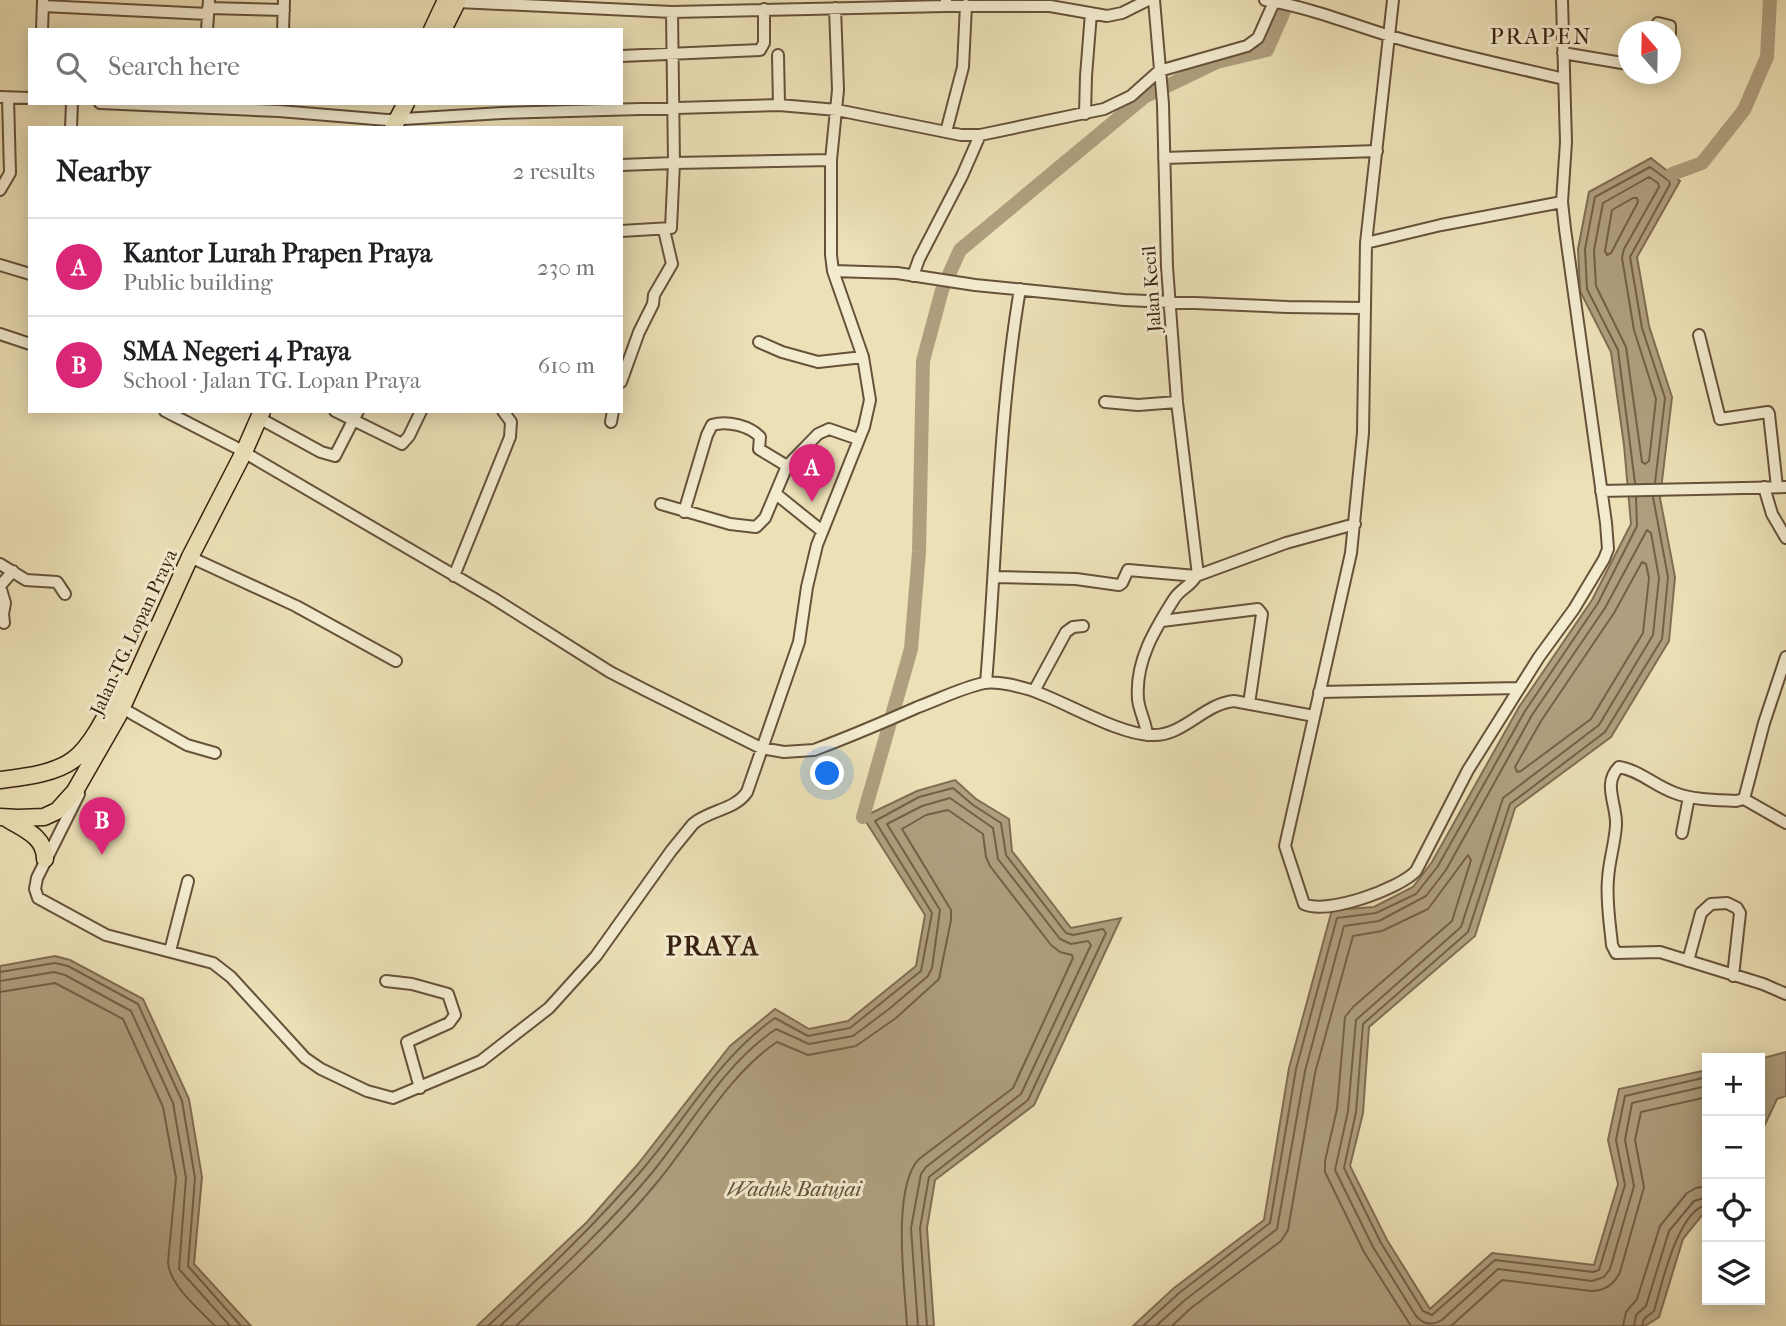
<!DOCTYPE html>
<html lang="en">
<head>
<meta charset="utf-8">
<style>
  body { margin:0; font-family:"IM FELL French Canon",serif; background:#f2f2f2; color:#202124 }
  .controls { position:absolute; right:21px; bottom:21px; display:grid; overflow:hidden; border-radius:0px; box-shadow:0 4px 18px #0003 }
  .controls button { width:63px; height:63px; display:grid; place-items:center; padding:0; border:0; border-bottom:2px solid #e0e0e0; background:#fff; color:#202124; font:35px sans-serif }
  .compass { position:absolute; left:1618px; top:21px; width:63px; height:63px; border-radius:50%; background:#fff; box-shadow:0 4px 18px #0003; rotate:340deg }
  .you { position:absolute; left:828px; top:774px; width:24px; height:24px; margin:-18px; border:5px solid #fff; border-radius:50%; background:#1a73e8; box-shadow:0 0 0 10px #1a73e833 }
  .badge { display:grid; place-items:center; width:46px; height:46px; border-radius:50%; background:#db2777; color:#fff; font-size:23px; font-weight:700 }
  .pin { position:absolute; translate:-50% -58px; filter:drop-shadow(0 2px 4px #0008) }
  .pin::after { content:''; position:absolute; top:37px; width:24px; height:21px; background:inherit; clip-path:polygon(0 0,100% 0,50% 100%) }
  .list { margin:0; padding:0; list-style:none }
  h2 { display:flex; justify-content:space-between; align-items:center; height:91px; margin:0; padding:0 28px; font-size:30px }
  h2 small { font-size:23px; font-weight:400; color:#757577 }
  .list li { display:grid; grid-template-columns:46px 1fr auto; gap:21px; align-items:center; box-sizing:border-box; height:98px; padding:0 28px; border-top:2px solid #e0e0e0 }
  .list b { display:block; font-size:26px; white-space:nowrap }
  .list p { margin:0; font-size:23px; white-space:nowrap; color:#757577 }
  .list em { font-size:23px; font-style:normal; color:#757577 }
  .icon { flex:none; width:38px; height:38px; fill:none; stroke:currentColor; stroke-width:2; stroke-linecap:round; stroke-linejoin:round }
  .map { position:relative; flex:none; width:1786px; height:1326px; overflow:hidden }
  .search { position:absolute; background:#fff; box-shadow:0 4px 18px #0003; left:28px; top:28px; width:595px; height:77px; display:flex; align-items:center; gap:18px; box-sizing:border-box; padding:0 24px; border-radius:0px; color:#757577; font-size:26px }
  .panel { position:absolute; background:#fff; box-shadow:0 4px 18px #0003; left:28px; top:126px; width:595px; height:287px; border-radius:0px }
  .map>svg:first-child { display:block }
  .water { fill:#af9f7e; stroke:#806d52; stroke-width:2 }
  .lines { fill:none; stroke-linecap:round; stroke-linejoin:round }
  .shore { stroke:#746047; stroke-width:2 }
  .river { stroke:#af9f7e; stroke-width:14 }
  .minor-casing { stroke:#66523a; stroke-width:14 }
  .highway-casing { stroke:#3a2210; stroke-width:19 }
  .minor { stroke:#f3ebd0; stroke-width:10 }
  .highway { stroke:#ece0b6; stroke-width:16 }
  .labels { text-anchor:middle; stroke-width:6; stroke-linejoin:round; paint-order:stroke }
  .street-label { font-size:19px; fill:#3a2210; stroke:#f3ebd0 }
  .water-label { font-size:21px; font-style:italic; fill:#634e36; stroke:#f3ebd0 }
  .quarter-label { font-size:23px; letter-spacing:2px; fill:#3a2210; stroke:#f3ebd0 }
  .district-label { font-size:26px; font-weight:bold; letter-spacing:2px; fill:#3a2210; stroke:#f3ebd0 }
</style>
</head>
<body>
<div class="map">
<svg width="1786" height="1326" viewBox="0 0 1786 1326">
  <rect width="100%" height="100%" fill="#ece0b6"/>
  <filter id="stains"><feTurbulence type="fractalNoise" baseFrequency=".00286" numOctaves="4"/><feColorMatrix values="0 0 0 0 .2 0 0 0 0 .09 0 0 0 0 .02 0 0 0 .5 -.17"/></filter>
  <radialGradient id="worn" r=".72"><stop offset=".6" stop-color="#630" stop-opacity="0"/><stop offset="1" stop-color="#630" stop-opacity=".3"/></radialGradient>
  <path class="water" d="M 1651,158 L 1680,181 L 1637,257 L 1649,326 L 1672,397 L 1660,498 L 1675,577 L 1669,641 L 1611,737 L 1515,808 L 1475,936 L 1369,1027 L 1363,1113 L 1350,1166 L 1387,1240 L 1430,1309 L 1492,1253 L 1594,1265 L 1618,1184 L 1608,1140 L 1619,1089 L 1707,1070 L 1707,1209 L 1683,1239 L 1659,1317 L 1645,1326 L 1133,1326 L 1174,1288 L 1264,1220 L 1289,1068 L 1332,910 L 1374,907 L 1413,887 L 1432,862 L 1519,707 L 1592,600 L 1631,524 L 1624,445 L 1611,352 L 1580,291 L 1578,249 L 1589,192 Z
    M 955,780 L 976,799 L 1009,819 L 1012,851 L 1071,928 L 1121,918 L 1034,1105 L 935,1180 L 927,1228 L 934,1326 L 477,1326 L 587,1222 L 638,1164 L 730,1046 L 775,1009 L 809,1029 L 848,1021 L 916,966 L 925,915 L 863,817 L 917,791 Z
    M 55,956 L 70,960 L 143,999 L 189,1099 L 202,1177 L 194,1264 L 251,1326 L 0,1326 L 0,966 Z
    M 1786,1052 L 1786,1096 L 1777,1099 L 1760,1135 L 1760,1059 Z"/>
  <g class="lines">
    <path class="shore" d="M 1649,177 L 1658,183 L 1659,187 L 1624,249 L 1622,258 L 1634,330 L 1656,399 L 1649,461 L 1645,464 L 1642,462 L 1626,347 L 1596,286 L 1594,250 L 1603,203 Z
      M 1633,198 L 1637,198 L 1638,202 L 1611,253 L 1607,255 L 1605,251 L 1612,210 Z
      M 1635,483 L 1618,350 L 1587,289 L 1585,249 L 1595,197 L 1650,167 L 1669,181 L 1670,184 L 1630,257 L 1642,328 L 1665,398 L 1655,483
      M 1653,497 L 1668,577 L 1662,639 L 1605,732 L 1510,804 L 1468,932 L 1363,1024 L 1356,1112 L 1344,1168 L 1381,1243 L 1423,1311 L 1432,1315 L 1495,1260 L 1593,1272 L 1599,1270 L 1625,1185 L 1616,1140 L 1625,1096 L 1707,1077
      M 1642,562 L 1646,564 L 1649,578 L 1643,633 L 1591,719 L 1521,771 L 1517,772 L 1515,767 L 1541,721 L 1614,613 Z
      M 0,972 L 55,963 L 68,966 L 138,1004 L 182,1101 L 195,1178 L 188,1266 L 241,1326
      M 0,981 L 54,972 L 65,975 L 131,1011 L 173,1103 L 186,1178 L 179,1269 L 230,1326
      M 0,992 L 55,983 L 123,1019 L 163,1107 L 176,1178 L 168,1262 C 169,1285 200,1310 215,1326
      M 488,1326 C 541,1276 594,1226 642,1170 C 686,1119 719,1057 775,1018 L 808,1036 L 850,1028 L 921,971 L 932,913 L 875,821 L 919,797 L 953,788 L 973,805 L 1001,823 L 1006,855 L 1066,933 L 1073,935 L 1103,929 L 1106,933 L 1028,1100 L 929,1177 L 920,1228 L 927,1326
      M 500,1326 C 552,1277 605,1229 651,1174 C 691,1125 723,1065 776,1029 L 809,1044 L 853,1036 L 889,1009 L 928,976 L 932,968 L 940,910 L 887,824 L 922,806 L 950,798 L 993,828 L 998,859 L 1060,939 L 1071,944 L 1088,941 L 1091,945 L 1021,1094 L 926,1167 L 921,1174 L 911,1228 L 918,1326
      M 516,1326 C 565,1279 616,1233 659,1180 C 695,1136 730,1073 777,1042 L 808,1055 L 856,1046 L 896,1018 L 939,979 L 951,920 L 951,910 L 902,829 L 926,815 L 948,810 L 983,834 L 986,857 L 990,866 L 1051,945 L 1060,952 L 1072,955 L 1073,958 L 1013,1088 L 919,1159 C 891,1188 905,1288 907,1326
      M 1143,1326 L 1179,1293 L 1270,1223 L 1296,1069 L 1337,918 L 1376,913 L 1416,894 L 1438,866 L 1525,711 L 1598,603 L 1637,526 L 1636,497
      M 1156,1326 L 1185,1300 L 1277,1229 L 1305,1071 L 1344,926 L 1379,921 L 1426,896 L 1446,870 L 1532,715 L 1605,608 L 1647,530 L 1651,533 L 1659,578 L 1653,635 L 1599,725 L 1503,798 L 1461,927 L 1356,1020 L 1348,1111 L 1335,1170 L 1373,1247 L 1416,1316 C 1423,1324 1432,1326 1442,1320 L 1498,1269 L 1592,1281 L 1604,1277 L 1610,1269 L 1634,1186 L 1625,1140 L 1632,1103 L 1707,1086
      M 1172,1326 L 1191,1308 L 1281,1241 L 1288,1230 L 1315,1073 L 1353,936 L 1382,931 L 1428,909 L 1468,855 L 1471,860 L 1452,921 L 1353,1007 L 1345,1017 L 1337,1109 L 1325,1161 L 1325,1172 L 1364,1252 L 1411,1326
      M 1451,1326 L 1502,1280 L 1591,1291 C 1605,1291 1614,1285 1620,1272 L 1644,1187 L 1635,1140 L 1641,1112 L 1707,1097
      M 1623,1326 L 1626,1312 L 1637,1299 L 1660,1226 L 1687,1193 L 1696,1188 L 1707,1186
      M 1634,1326 L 1636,1315 L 1646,1306 L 1669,1231 L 1694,1201 L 1707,1197
      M 1642,1326 L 1644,1319 L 1654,1311 C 1661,1287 1678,1209 1707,1205"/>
    <path class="river" d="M 1672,174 L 1702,163 L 1744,110 L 1767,57 L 1770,0
      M 863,817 L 911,649 L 919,552 L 923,361 L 942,290 L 960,250 L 1144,97 L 1217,62 L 1267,50 L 1289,0"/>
    <g class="minor-casing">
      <path id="minor" d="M 1154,0 L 1163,104 L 1167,267 L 1177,402 L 1198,575
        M 1265,0 C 1308,7 1348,23 1390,36 C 1447,53 1505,65 1564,79
        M 1393,0 L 1366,243 L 1363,433 L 1351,553 L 1285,846 L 1304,904 C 1327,915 1399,889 1416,871 L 1468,770 L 1539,657 L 1574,609 L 1604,559 L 1608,549 L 1606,523 L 1565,229 L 1562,202 L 1566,142 L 1562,0
        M 458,2 L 672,12 L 946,6 L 946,0
        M 43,6 L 208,14
        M 946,6 L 1050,6 L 1107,16 L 1122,13 L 1148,0
        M 208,8 L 284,10
        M 672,12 L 674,163 L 831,160
        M 1658,23 L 1670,26 L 1670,36
        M 42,30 L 43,1
        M 207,30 L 209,0
        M 283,30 L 284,0
        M 1563,53 L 1628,64
        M 778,55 L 779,105
        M 621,56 L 760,50 L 764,43 L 764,9
        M 0,97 L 30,98
        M 100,103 L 279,111 L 387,120 L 502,113 L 779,105 L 837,110 L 961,135 L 980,135 L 1104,109 L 1131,96 L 1159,71 L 1247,46 L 1258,38 L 1274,2
        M 1085,114 L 1086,76 L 1091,13
        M 71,128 L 72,103
        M 946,132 L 963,67 L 966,5
        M 1164,158 L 1377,151
        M 621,165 L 674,163 L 671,228 L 621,231
        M 0,190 L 10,173 L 8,98
        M 1366,243 L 1441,225 L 1562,202
        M 0,265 L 30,274
        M 833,271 L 897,273 L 975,285 L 1124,300 L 1287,307 L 1365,308
        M 913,276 L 919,259 L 962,176 L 980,135
        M 0,334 L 30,344
        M 1699,335 L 1720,419 L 1768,412 L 1769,414 L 1777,487
        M 759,342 L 782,352 L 818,362 L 863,357
        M 621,382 L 639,332 L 653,304 L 654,295 L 672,264 L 664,230
        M 1105,402 L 1138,405 L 1177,402
        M 165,411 L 235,447 L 493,598 L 610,672 L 645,690 L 761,748 L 784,752 L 814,750 C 849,737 884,722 918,707 C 940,699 961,688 984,683 C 999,681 1017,686 1031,690 C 1066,702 1117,734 1151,735 C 1183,737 1203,704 1234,701 L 1314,716
        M 335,411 L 402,444 L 409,436 L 421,411
        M 259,418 L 321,452 L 335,456 L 358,411
        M 611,422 L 613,411
        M 1764,487 L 1772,514 L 1786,538
        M 1601,491 L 1786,487
        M 776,494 L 822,531
        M 661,504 L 730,524 L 756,527 L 765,518 L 787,466 L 818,434 L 829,429 L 858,439
        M 684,512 L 707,435 L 712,425 C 727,420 750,426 760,437 L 759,449 L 787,466
        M 190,557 L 296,606 L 396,661
        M 0,564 L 26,580 L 57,582 L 65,594
        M 454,576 L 510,437 L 511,422 L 503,411
        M 995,577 L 1076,579 L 1119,585 L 1122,583 L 1128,570 L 1196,576 L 1286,543 L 1355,524
        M 1162,621 L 1258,609 L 1262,614 L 1249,704
        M 4,623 L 3,614 L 5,603 L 0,586 L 13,571
        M 1786,657 L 1764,723 L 1744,799 L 1736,801 C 1717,800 1693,800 1675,793 C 1655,786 1639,770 1619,767 C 1602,784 1617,804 1616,825 C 1615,843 1609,861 1608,879 C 1606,901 1610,924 1612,945 L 1616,953 L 1660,952 L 1763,984 L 1786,994
        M 986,683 C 997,552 998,419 1020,289
        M 1034,691 L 1066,632 L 1073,627 L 1083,626
        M 1319,692 L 1519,688
        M 122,708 L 187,745 L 215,753
        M 1147,735 C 1146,722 1139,711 1138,699 C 1135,661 1155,629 1174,599 C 1180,589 1191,586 1196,576
        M 79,794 L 37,878 L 35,889 L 38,898 L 106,935 L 213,963 L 231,977 L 305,1058 L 321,1069 L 367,1091 L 393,1098 L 481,1061 L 549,1008 L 596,956 L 671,851 L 693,824 C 709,810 735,810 747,792 L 799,642 L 807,587 L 817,545 L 864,427 L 870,400 L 863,357 L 833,271 L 831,255 L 831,160 L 838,90 L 835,8
        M 1744,799 L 1786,823
        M 1682,833 L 1689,797
        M 170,951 L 188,881
        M 1688,961 L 1701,913 L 1711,904 L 1727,903 L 1737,908 L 1740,913 L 1733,976
        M 386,981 L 412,984 L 448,994 L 455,1015 L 449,1023 L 407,1042 L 420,1088"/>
    </g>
    <g class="highway-casing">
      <path id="highway" d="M 432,30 L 446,0
        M 443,30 L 458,0
        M 393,128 L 406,103
        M 0,780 C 23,777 54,774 73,760 C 94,745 111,705 123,682
        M 0,817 L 18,818 L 44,817 L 57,811 L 75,791 L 118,716 L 190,557 L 244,452 L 262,411
        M 6,818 C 23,829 45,836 45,859"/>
    </g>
    <use href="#minor" class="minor"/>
    <use href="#highway" class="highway"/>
  </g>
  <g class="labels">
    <g class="street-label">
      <text transform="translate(1151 289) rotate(-94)" y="7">Jalan Kecil</text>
      <text transform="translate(133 632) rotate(-65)" y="7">Jalan TG. Lopan Praya</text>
    </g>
    <g class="water-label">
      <text x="794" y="1196">Waduk Batujai</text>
    </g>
    <g class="quarter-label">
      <text x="1541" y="44">PRAPEN</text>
    </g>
    <g class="district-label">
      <text x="713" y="955">PRAYA</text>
    </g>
  </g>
  <rect width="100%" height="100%" filter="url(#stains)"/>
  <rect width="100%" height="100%" fill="url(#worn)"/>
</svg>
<div class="controls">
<button>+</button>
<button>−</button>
<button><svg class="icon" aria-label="locate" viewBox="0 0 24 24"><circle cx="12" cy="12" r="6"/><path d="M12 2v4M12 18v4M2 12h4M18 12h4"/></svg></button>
<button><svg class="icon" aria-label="layers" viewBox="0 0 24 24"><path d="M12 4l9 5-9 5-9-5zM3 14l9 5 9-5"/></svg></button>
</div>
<svg class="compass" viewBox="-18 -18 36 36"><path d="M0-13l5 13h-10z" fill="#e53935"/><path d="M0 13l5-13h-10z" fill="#757577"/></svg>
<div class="you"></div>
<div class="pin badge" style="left:812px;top:502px">A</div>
<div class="pin badge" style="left:102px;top:855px">B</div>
<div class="search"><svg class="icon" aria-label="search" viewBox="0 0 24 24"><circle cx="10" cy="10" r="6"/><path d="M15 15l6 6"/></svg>Search here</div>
<section class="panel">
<h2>Nearby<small>2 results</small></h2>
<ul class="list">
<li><span class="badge">A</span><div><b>Kantor Lurah Prapen Praya</b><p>Public building</p></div><em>230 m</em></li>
<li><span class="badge">B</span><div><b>SMA Negeri 4 Praya</b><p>School · Jalan TG. Lopan Praya</p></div><em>610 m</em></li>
</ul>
</section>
</div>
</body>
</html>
